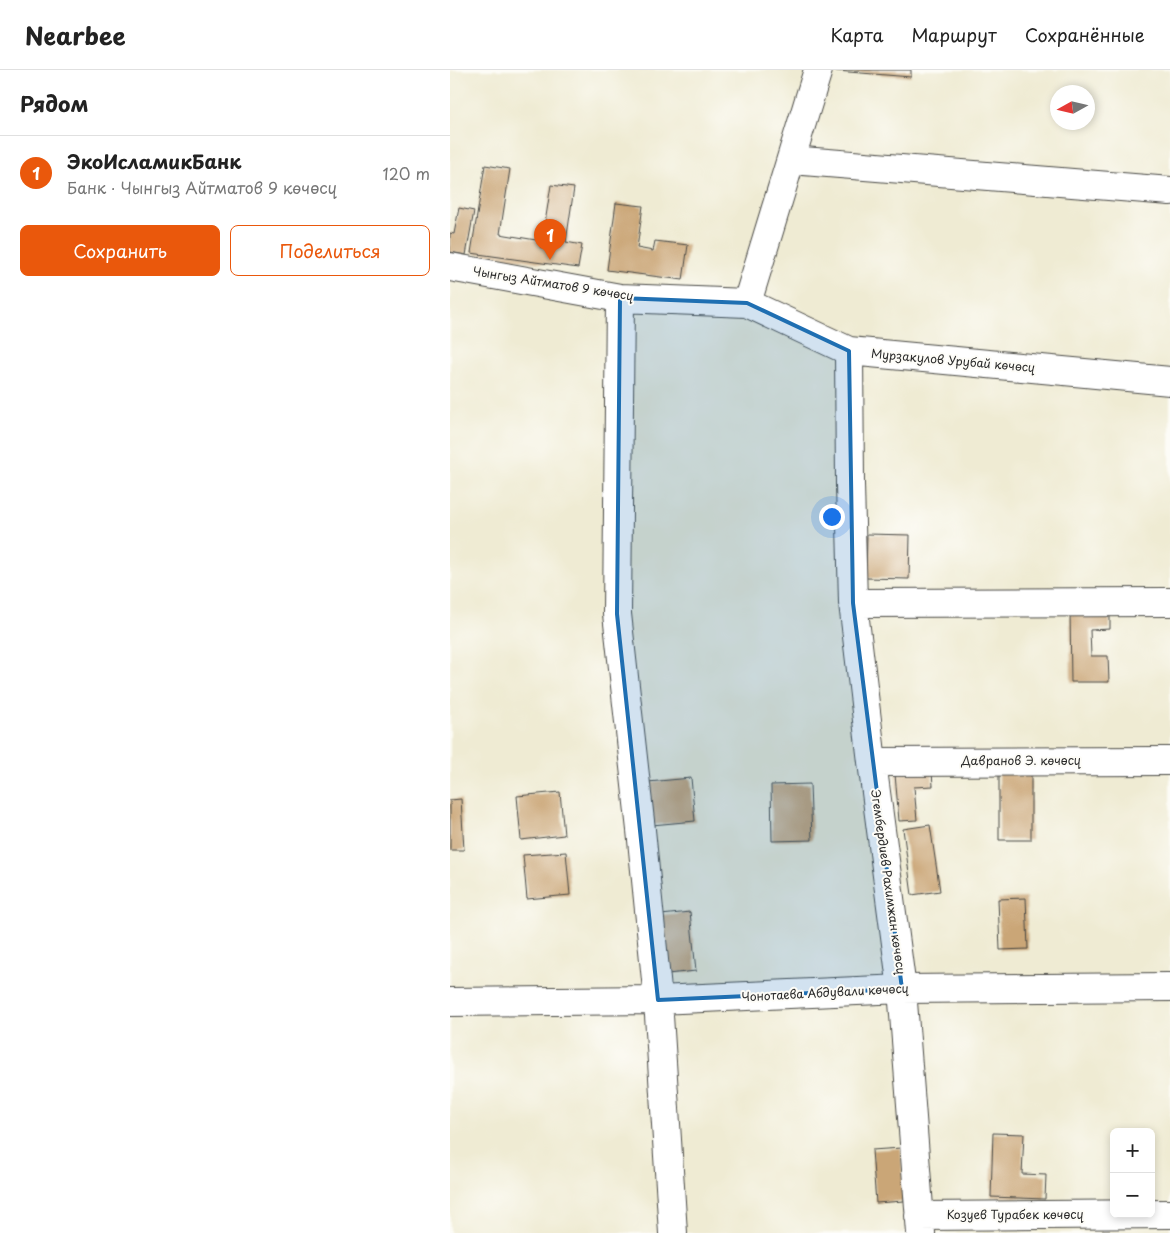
<!DOCTYPE html>
<html lang="ru">
<head>
<meta charset="utf-8">
<style>
  body { margin:0; font-family:"Playpen Sans",sans-serif; background:#f2f2f2; color:#222 }
  .controls { position:absolute; right:15px; bottom:15px; display:grid; overflow:hidden; border-radius:8px; box-shadow:0 2px 8px #0003 }
  .controls button { width:45px; height:45px; display:grid; place-items:center; padding:0; border:0; border-bottom:1px solid #e0e0e0; background:#fff; color:#222; font:25px sans-serif }
  .compass { position:absolute; left:600px; top:15px; width:45px; height:45px; border-radius:50%; background:#fff; box-shadow:0 2px 8px #0003; rotate:262deg }
  .you { position:absolute; left:381px; top:446px; width:18px; height:18px; margin:-12px; border:4px solid #fff; border-radius:50%; background:#1a73e8; box-shadow:0 0 0 8px #1a73e833 }
  .badge { display:grid; place-items:center; width:32px; height:32px; border-radius:50%; background:#ea580c; color:#fff; font-size:16px; font-weight:700 }
  .pin { position:absolute; translate:-50% -41px; filter:drop-shadow(0 1px 2px #0008) }
  .pin::after { content:''; position:absolute; top:26px; width:18px; height:15px; background:inherit; clip-path:polygon(0 0,100% 0,50% 100%) }
  .list { margin:0; padding:0; list-style:none }
  h2 { display:flex; justify-content:space-between; align-items:center; height:65px; margin:0; padding:0 20px; font-size:21px }
  h2 small { font-size:16px; font-weight:400; color:#767676 }
  .list li { display:grid; grid-template-columns:32px 1fr auto; gap:15px; align-items:center; box-sizing:border-box; height:75px; padding:0 20px; border-top:1px solid #e0e0e0 }
  .list b { display:block; font-size:19px; white-space:nowrap }
  .list p { margin:0; font-size:16px; white-space:nowrap; color:#767676 }
  .list em { font-size:16px; font-style:normal; color:#767676 }
  .actions { display:flex; gap:10px; padding:15px 20px }
  .actions a { flex:1; padding:11px 0; border:1px solid #ea580c; border-radius:8px; text-align:center; font-size:18px; color:#ea580c }
  .actions .main { background:#ea580c; color:#fff }
  .map { position:relative; flex:none; width:720px; height:1163px; overflow:hidden }
  header { display:flex; align-items:center; gap:30px; box-sizing:border-box; height:70px; padding:0 25px; background:#fff; border-bottom:1px solid #e0e0e0 }
  header strong { font-size:24px }
  nav { display:flex; gap:28px; margin-inline-start:auto; font-size:18px }
  main { display:flex }
  aside { flex:1; background:#fff }
  .map>svg:first-child { display:block }
  .building { fill:#caa677 }
  .lines { fill:none; stroke-linecap:round; stroke-linejoin:round }
  .minor-casing { stroke:#484844; stroke-width:30 }
  .minor { stroke:#fff; stroke-width:28 }
  .marked { fill:#1f6fb2; fill-opacity:0.2; stroke:#1f6fb2; stroke-width:4; stroke-linejoin:round }
  .labels { text-anchor:middle; stroke-width:4; stroke-linejoin:round; paint-order:stroke }
  .street-label { font-size:12px; fill:#2b2b2b; stroke:#fdfcf7 }
</style>
</head>
<body>
<header>
<strong>Nearbee</strong>
<nav><a>Карта</a><a>Маршрут</a><a>Сохранённые</a></nav>
</header>
<main>
<aside>
<h2>Рядом<small></small></h2>
<ul class="list">
<li><span class="badge">1</span><div><b>ЭкоИсламикБанк</b><p>Банк · Чынгыз Айтматов 9 көчөсү</p></div><em>120 m</em></li>
</ul>
<div class="actions"><a class="main">Сохранить</a><a>Поделиться</a></div>
</aside>
<div class="map">
<svg width="720" height="1163" viewBox="0 0 720 1163">
  <rect width="100%" height="100%" fill="#fdfcf7"/>
  <filter id="ink" filterUnits="userSpaceOnUse"><feTurbulence type="fractalNoise" baseFrequency=".02" numOctaves="2"/><feDisplacementMap in="SourceGraphic" scale="10" xChannelSelector="R" yChannelSelector="G"/><feConvolveMatrix kernelMatrix="1 2 1 2 8 2 1 2 1" color-interpolation-filters="sRGB"/></filter>
  <filter id="wash" filterUnits="userSpaceOnUse"><feTurbulence type="fractalNoise" baseFrequency=".0096" numOctaves="4" result="noise"/><feDisplacementMap in="SourceGraphic" scale="20" xChannelSelector="R" yChannelSelector="G"/><feGaussianBlur stdDeviation="1.12" result="paint"/><feColorMatrix in="noise" values="0 0 0 0 0 0 0 0 0 0 0 0 0 0 0 0 0 1.4 0 .05"/><feComposite in="paint" operator="in"/></filter>
  <g filter="url(#wash)">
    <rect width="100%" height="100%" fill="#efebd3"/>
    <g id="blocks">
      <path class="building" d="M 386,0 L 461,0 L 461,7 L 386,1 Z
        M 35,95 L 60,99 L 50,164 L 92,171 L 91,178 L 101,115 L 124,118 L 116,172 L 132,175 L 128,198 L 21,183 Z
        M 166,133 L 193,136 L 187,178 L 203,181 L 205,171 L 238,175 L 233,210 L 157,200 Z
        M 9,138 L 24,141 L 16,185 L 0,182 L 0,163 L 4,164 Z
        M 417,464 L 460,465 L 459,509 L 416,508 Z
        M 660,540 L 660,559 L 640,560 L 641,586 L 658,586 L 659,612 L 621,612 L 620,541 Z
        M 482,701 L 483,716 L 464,717 L 467,750 L 449,751 L 445,704 Z
        M 549,704 L 581,704 L 581,770 L 549,770 Z
        M 241,708 L 245,751 L 202,755 L 198,712 Z
        M 360,714 L 362,770 L 322,771 L 321,715 Z
        M 110,722 L 114,765 L 71,770 L 67,726 Z
        M 11,729 L 14,780 L 0,780 L 0,730 Z
        M 480,755 L 490,821 L 462,825 L 453,759 Z
        M 116,782 L 120,825 L 77,829 L 73,785 Z
        M 576,828 L 578,879 L 550,880 L 548,829 Z
        M 240,842 L 246,901 L 217,904 L 211,845 Z
        M 543,1063 L 574,1064 L 572,1104 L 596,1105 L 595,1129 L 541,1127 Z
        M 451,1078 L 454,1131 L 426,1133 L 422,1080 Z"/>
    </g>
  </g>
  <g filter="url(#ink)">
    <use href="#blocks" fill-opacity="0" stroke="#484844" stroke-width="1"/>
    <g class="lines">
      <g class="minor-casing">
        <path id="minor" d="M 341,90 L 720,121
          M 0,197 L 170,228 L 297,233 L 399,281 L 720,311
          M 170,228 L 167,544 L 191,760 L 208,930 L 223,1163
          M 297,233 L 368,0
          M 399,281 L 400,414 L 403,533 L 422,692 L 452,919 L 471,1163
          M 403,533 L 720,532
          M 422,692 L 720,691
          M 0,932 L 208,930 L 452,919 L 720,917
          M 469,1146 L 720,1144"/>
      </g>
      <use href="#minor" class="minor"/>
    </g>
  </g>
  <path class="marked" d="M 170,228 L 297,233 L 399,281 L 403,533 L 452,919 L 208,930 L 167,544 Z"/>
  <g class="labels">
    <g class="street-label">
      <text transform="translate(103 214) rotate(9)" y="4">Чынгыз Айтматов 9 көчөсү</text>
      <text transform="translate(503 291) rotate(5)" y="4">Мурзакулов Урубай көчөсү</text>
      <text x="571" y="695">Давранов Э. көчөсү</text>
      <text transform="translate(438 812) rotate(82)" y="4">Эгембердиев Рахимжан көчөсү</text>
      <text transform="translate(375 923) rotate(-3)" y="4">Чонотаева Абдували көчөсү</text>
      <text x="565" y="1149">Козуев Турабек көчөсү</text>
    </g>
  </g>
</svg>
<div class="controls">
<button>+</button>
<button>−</button>
</div>
<svg class="compass" viewBox="-18 -18 36 36"><path d="M0-13l5 13h-10z" fill="#e53935"/><path d="M0 13l5-13h-10z" fill="#767676"/></svg>
<div class="you"></div>
<div class="pin badge" style="left:100px;top:190px">1</div>
</div>
</main>
</body>
</html>
